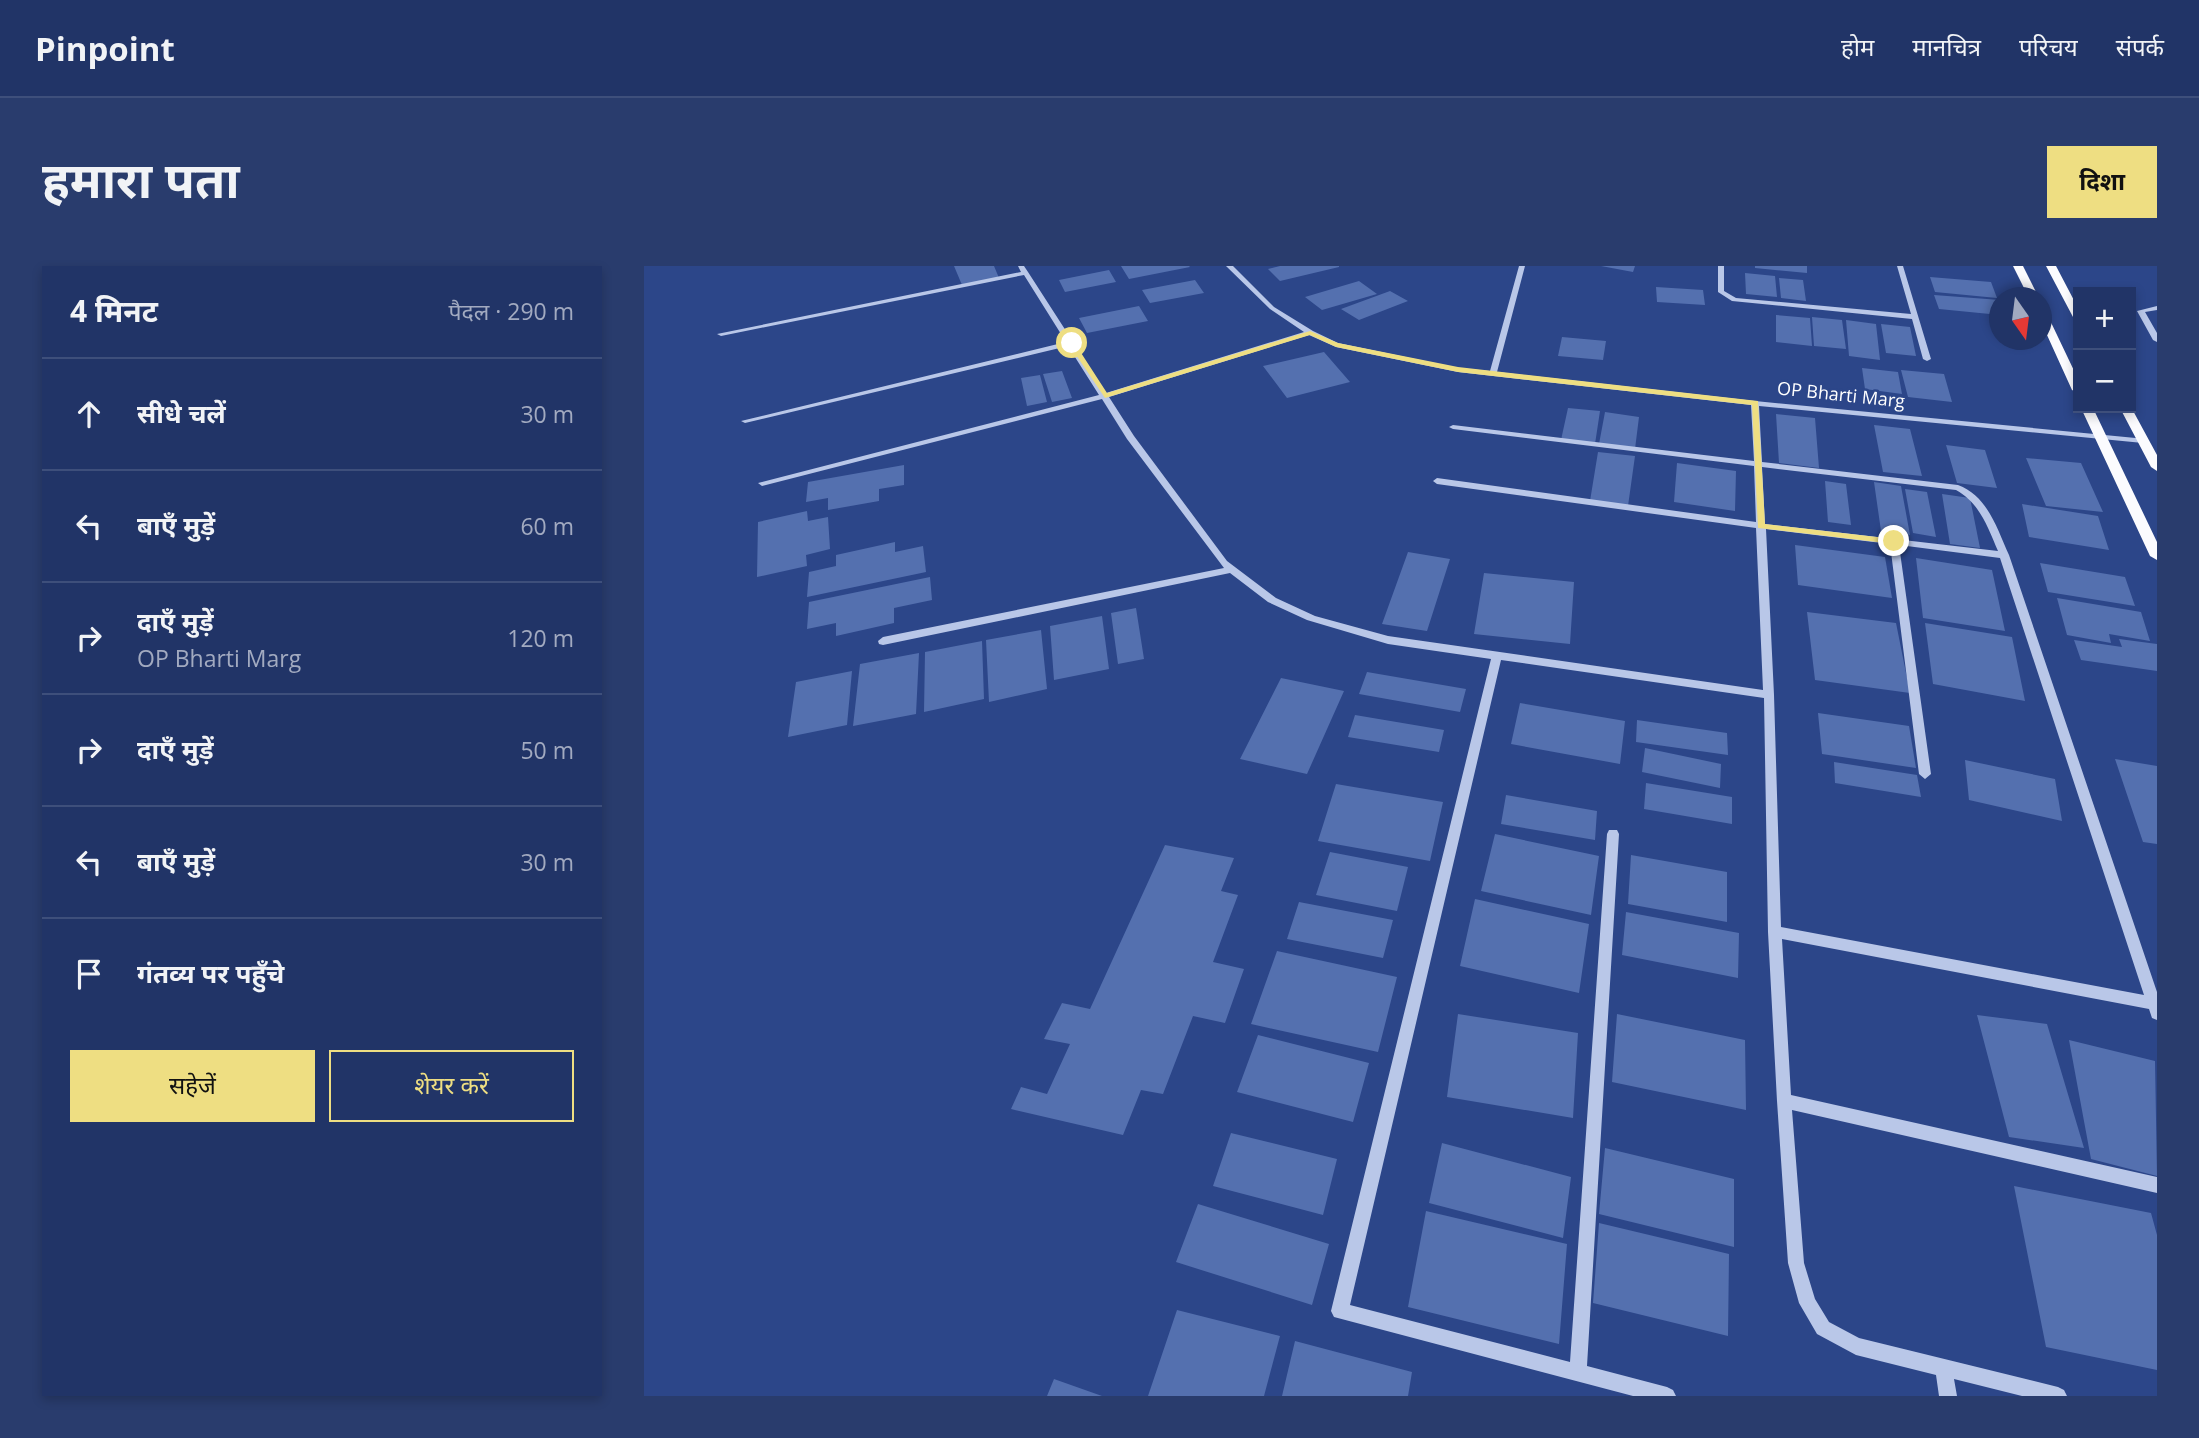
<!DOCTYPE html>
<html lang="hi">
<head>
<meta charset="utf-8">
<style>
  body { margin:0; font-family:"Open Sans","Noto Sans Devanagari",sans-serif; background:#293c6d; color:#f1f3f6 }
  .controls { position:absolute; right:21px; top:21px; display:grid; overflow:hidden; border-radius:0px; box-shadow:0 4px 10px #0003 }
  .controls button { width:63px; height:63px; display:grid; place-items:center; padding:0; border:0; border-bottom:2px solid #3e4f7b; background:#213467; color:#f1f3f6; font:35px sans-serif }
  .compass { position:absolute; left:1345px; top:21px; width:63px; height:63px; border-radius:50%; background:#213467; box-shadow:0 4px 10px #0003; rotate:166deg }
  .stop { position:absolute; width:21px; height:21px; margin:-16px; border:5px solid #eede82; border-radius:50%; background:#fff }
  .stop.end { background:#eede82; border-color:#fff; box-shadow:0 2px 7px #0008 }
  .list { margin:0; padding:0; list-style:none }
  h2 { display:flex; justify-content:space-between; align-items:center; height:91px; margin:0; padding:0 28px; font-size:30px }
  h2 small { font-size:23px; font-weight:400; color:#a2aac0 }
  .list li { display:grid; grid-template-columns:46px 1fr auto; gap:21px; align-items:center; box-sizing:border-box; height:112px; padding:0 28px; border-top:2px solid #3e4f7b }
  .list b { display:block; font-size:26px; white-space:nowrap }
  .list p { margin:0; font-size:23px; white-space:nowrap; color:#a2aac0 }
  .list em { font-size:23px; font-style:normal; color:#a2aac0 }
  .actions { display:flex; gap:14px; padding:21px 28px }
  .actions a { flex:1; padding:16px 0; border:2px solid #eede82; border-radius:0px; text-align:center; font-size:24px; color:#eede82 }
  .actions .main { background:#eede82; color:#111 }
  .icon { flex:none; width:38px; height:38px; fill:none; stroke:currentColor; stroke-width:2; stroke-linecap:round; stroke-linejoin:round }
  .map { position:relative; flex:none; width:1513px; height:1130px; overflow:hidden; border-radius:0px }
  header { display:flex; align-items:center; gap:42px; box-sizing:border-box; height:98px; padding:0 35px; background:#213467; border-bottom:2px solid #3e4f7b }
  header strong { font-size:33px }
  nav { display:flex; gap:38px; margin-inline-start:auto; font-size:24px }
  .intro { display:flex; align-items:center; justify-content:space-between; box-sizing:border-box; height:168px; padding:0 42px }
  h1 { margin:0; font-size:49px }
  .button { padding:18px 32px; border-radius:0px; background:#eede82; color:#111; font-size:24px; font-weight:700 }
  main { display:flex; gap:42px; padding:0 42px }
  aside { flex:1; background:#213467; border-radius:0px; box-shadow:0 4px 10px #0003 }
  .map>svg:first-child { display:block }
  .building { fill:#5470af }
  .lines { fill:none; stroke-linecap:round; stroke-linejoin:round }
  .minor { fill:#b9c7e8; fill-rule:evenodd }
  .major { fill:#fbfbfe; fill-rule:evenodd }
  .route { fill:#eede82 }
  .labels { text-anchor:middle; stroke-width:5; stroke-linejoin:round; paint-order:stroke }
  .far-street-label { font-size:18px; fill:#fff; stroke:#2c4689 }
</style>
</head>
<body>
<header>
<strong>Pinpoint</strong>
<nav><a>होम</a><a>मानचित्र</a><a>परिचय</a><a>संपर्क</a></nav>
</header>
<div class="intro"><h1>हमारा पता</h1><a class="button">दिशा</a></div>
<main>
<aside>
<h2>4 मिनट<small>पैदल · 290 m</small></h2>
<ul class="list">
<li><svg class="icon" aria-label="ahead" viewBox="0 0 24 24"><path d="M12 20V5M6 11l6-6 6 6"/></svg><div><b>सीधे चलें</b></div><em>30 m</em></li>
<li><svg class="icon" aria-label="left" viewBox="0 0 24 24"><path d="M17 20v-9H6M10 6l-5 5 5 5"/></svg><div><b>बाएँ मुड़ें</b></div><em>60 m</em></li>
<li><svg class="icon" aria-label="right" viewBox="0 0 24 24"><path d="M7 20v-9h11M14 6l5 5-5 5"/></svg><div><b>दाएँ मुड़ें</b><p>OP Bharti Marg</p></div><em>120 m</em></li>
<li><svg class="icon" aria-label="right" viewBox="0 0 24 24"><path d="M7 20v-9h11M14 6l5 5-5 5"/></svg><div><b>दाएँ मुड़ें</b></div><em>50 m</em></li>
<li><svg class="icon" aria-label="left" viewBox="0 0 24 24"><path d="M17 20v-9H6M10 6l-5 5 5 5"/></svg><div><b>बाएँ मुड़ें</b></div><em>30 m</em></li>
<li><svg class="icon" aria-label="arrive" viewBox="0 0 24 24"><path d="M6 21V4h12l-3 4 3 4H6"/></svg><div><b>गंतव्य पर पहुँचे</b></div></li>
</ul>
<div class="actions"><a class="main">सहेजें</a><a>शेयर करें</a></div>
</aside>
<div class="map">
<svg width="1513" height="1130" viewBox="0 0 1513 1130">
  <rect width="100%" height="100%" fill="#2c4689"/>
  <path class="building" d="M 310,0 L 350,0 L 355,12 L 318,19 Z
    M 477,0 L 545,0 L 546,1 L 485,13 Z
    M 636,0 L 695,0 L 695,1 L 636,15 L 624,3 Z
    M 957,0 L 991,0 L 989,6 Z
    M 1111,0 L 1163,0 L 1163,7 L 1111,2 Z
    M 465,4 L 472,16 L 421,26 L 415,14 Z
    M 1101,7 L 1131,10 L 1133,31 L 1102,28 Z
    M 1286,11 L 1347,16 L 1353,32 L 1291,26 Z
    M 1135,12 L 1159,14 L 1162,35 L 1137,32 Z
    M 551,14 L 560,27 L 506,37 L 498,24 Z
    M 715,15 L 733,28 L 678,44 L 661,31 Z
    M 1012,21 L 1059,24 L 1061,39 L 1013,36 Z
    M 746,25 L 764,35 L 715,54 L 697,43 Z
    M 1290,29 L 1356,34 L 1356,49 L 1295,43 Z
    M 495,40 L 504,55 L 443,67 L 435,52 Z
    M 1132,49 L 1166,52 L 1168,80 L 1132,76 Z
    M 1168,51 L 1198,54 L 1202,83 L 1170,80 Z
    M 1202,54 L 1232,58 L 1236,94 L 1205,90 Z
    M 1237,58 L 1266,61 L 1272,90 L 1242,87 Z
    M 918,71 L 962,75 L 959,94 L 914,90 Z
    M 680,86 L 706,116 L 643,132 L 619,100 Z
    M 1218,102 L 1254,106 L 1258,128 L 1221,123 Z
    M 1257,104 L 1300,108 L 1308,136 L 1264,131 Z
    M 418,105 L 428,132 L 408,136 L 399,108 Z
    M 396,109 L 403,136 L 383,140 L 377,112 Z
    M 924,142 L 956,145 L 951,178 L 917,174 Z
    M 961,146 L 995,151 L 991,183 L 955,178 Z
    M 1132,148 L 1171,152 L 1175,202 L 1135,197 Z
    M 1230,159 L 1266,163 L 1278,210 L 1239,206 Z
    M 1302,179 L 1341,184 L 1353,222 L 1313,217 Z
    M 954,186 L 991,190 L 984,240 L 946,235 Z
    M 1382,192 L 1437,197 L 1459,246 L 1402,240 Z
    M 1033,197 L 1092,205 L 1091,245 L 1030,236 Z
    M 260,199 L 260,219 L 235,223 L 235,235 L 184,244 L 184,232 L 162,236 L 164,216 Z
    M 1181,215 L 1202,218 L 1207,259 L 1184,256 Z
    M 1230,216 L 1257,220 L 1266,269 L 1237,265 Z
    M 1261,223 L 1283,226 L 1292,271 L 1269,267 Z
    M 1298,228 L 1326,232 L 1336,282 L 1306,278 Z
    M 1378,238 L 1454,250 L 1465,284 L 1385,271 Z
    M 163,245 L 164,255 L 184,251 L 186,283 L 162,289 L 163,300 L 113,311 L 114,256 Z
    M 251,276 L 251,286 L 279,280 L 282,306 L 163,331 L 165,306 L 192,300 L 192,289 Z
    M 1151,279 L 1241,291 L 1248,332 L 1154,319 Z
    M 764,286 L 806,293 L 783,365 L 738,358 Z
    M 1272,292 L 1348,304 L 1361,365 L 1279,352 Z
    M 1396,297 L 1481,311 L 1491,340 L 1404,326 Z
    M 840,307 L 930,316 L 926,378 L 830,368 Z
    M 286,311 L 288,334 L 250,342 L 250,357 L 192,370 L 192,357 L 163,363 L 165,336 Z
    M 1413,332 L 1497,346 L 1506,375 L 1465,368 L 1467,377 L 1423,369 Z
    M 492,342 L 500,393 L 474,398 L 467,347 Z
    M 1163,346 L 1252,357 L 1266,427 L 1171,414 Z
    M 458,350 L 465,403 L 410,414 L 406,360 Z
    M 1281,357 L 1368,371 L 1381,435 L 1289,418 Z
    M 397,364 L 403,423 L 345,436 L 342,374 Z
    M 1475,373 L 1513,378 L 1513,405 L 1437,394 L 1430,374 L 1478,381 Z
    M 338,375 L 340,433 L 280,446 L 281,386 Z
    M 275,387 L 272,448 L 209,460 L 216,398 Z
    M 208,405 L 203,459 L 144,471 L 152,416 Z
    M 723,406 L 822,423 L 816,446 L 715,428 Z
    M 637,412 L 700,425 L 663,508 L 596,493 Z
    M 876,437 L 981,455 L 976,498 L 867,478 Z
    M 1174,447 L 1265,460 L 1272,502 L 1178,488 Z
    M 711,449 L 800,464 L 795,486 L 704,471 Z
    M 993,454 L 1083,467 L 1084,489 L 992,476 Z
    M 1001,482 L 1077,498 L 1076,522 L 998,506 Z
    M 1471,493 L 1513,500 L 1513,578 L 1499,576 Z
    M 1321,494 L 1411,513 L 1418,555 L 1325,534 Z
    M 1190,496 L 1273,509 L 1277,531 L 1191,517 Z
    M 1002,517 L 1088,531 L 1088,558 L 1000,543 Z
    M 692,518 L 799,536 L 786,595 L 674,575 Z
    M 862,529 L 953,545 L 951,574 L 857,558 Z
    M 851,568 L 955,590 L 947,649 L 837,625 Z
    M 521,579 L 590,592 L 577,625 L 594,629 L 569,696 L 600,703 L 581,757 L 549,750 L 519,828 L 497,824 L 479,869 L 367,843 L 377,821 L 403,828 L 426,778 L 400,773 L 418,737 L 446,743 Z
    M 686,586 L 764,601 L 753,645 L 672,629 Z
    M 987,589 L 1083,606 L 1083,656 L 984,638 Z
    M 831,633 L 945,658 L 935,727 L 816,700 Z
    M 655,636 L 749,654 L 739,692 L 643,673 Z
    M 982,646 L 1095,667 L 1094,712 L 978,689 Z
    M 633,685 L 753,711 L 734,786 L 607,758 Z
    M 814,748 L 934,767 L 929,852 L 803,831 Z
    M 973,748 L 1101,774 L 1102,844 L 968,816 Z
    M 1333,749 L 1403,758 L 1440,882 L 1365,871 Z
    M 614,769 L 725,797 L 709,856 L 593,826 Z
    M 1425,774 L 1511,795 L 1513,910 L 1447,893 Z
    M 587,867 L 693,893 L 679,949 L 569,920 Z
    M 798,877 L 927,911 L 919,972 L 785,937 Z
    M 961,882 L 1090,913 L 1090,981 L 955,948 Z
    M 1370,920 L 1507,947 L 1513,969 L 1513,1104 L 1402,1081 Z
    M 554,938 L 685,978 L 668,1039 L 532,996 Z
    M 782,945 L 923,978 L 915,1078 L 764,1041 Z
    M 955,957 L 1085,988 L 1084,1070 L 949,1037 Z
    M 533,1044 L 636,1070 L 620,1130 L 504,1130 Z
    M 651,1075 L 768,1106 L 764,1130 L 638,1130 Z
    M 410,1113 L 458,1130 L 403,1130 Z"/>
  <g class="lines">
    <path class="minor" d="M 374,0 L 380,0 L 384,6 L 462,127 L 660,66 L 626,43 L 582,0 L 589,0 L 630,41 L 669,65 L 694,77 L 814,102 L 846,105 L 875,0 L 881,0 L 853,106 L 1111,135 L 1502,173 L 1502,177 L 1499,177 L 1115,140 L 1118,196 L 1314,219 C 1344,230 1353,263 1365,289 L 1513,726 L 1513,754 L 1508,752 L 1505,743 L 1138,673 L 1147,829 L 1513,911 L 1513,927 L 1148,844 L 1160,997 L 1171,1033 L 1185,1056 L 1215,1072 L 1414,1121 L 1420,1124 L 1423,1130 L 1378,1130 L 1310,1113 L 1313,1130 L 1295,1130 L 1292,1109 L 1212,1089 L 1173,1068 L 1155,1037 L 1144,997 L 1133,835 L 1124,666 L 1120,432 L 857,394 L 706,1039 L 926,1096 L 963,568 L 965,564 L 973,564 L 975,568 L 943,1100 L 1023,1121 L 1029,1124 L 1032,1130 L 989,1130 L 690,1051 L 687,1045 L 847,393 L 744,378 L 663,354 L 624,336 L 586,307 L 239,379 L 235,378 L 234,375 L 239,371 L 580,302 L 483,173 L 458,133 L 118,220 L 114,217 L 455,129 L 424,80 L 101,157 L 97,155 L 422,76 L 380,9 L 77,70 L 73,68 L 377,6 ZM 665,69 L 692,81 L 814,106 L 1107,139 L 1110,195 L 809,159 L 805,161 L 809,163 L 1110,200 L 1112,256 L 793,212 L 789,215 L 793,218 L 1112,262 L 1119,424 L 744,370 L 671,350 L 632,332 L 583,295 L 490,170 L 465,131 ZM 1118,201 L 1312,224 C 1336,237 1344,262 1354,285 L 1121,258 ZM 1122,263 L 1246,278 L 1275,508 L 1281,513 L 1287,508 L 1255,279 L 1356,292 L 1500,729 L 1137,661 L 1130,429 Z
      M 1074,0 L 1080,0 L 1080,25 L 1092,32 L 1267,48 L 1253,0 L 1259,0 L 1287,93 L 1283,95 L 1279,93 L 1268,53 L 1088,35 L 1074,26 Z
      M 1513,40 L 1513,44 L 1501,46 L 1513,67 L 1513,76 L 1509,74 L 1493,45 Z"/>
    <path class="major" d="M 1369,0 L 1379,0 L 1395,32 L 1385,32 Z
      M 1402,0 L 1412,0 L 1434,42 L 1434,54 L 1429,51 Z
      M 1398,45 L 1403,48 L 1434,113 L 1434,127 L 1428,124 L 1398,58 Z
      M 1487,141 L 1513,189 L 1513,205 L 1507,201 L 1476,142 Z
      M 1437,142 L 1449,142 L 1513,276 L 1513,294 L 1506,290 Z"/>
  </g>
  <path class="route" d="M 666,65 L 694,77 L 814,101 L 1114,135 L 1121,258 L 1250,273 L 1254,275 L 1250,278 L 1114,262 L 1108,139 L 814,106 L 692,81 L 666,69 L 461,132 L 424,77 L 430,76 L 463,127 Z"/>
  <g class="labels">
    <g class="far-street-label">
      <text transform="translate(1197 129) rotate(6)" y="6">OP Bharti Marg</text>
    </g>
  </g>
</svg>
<div class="controls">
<button>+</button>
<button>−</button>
</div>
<svg class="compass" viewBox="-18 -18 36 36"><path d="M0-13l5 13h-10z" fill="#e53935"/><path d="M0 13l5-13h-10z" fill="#a2aac0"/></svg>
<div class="stop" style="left:428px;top:77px"></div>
<div class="stop end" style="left:1250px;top:275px"></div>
</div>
</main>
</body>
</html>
